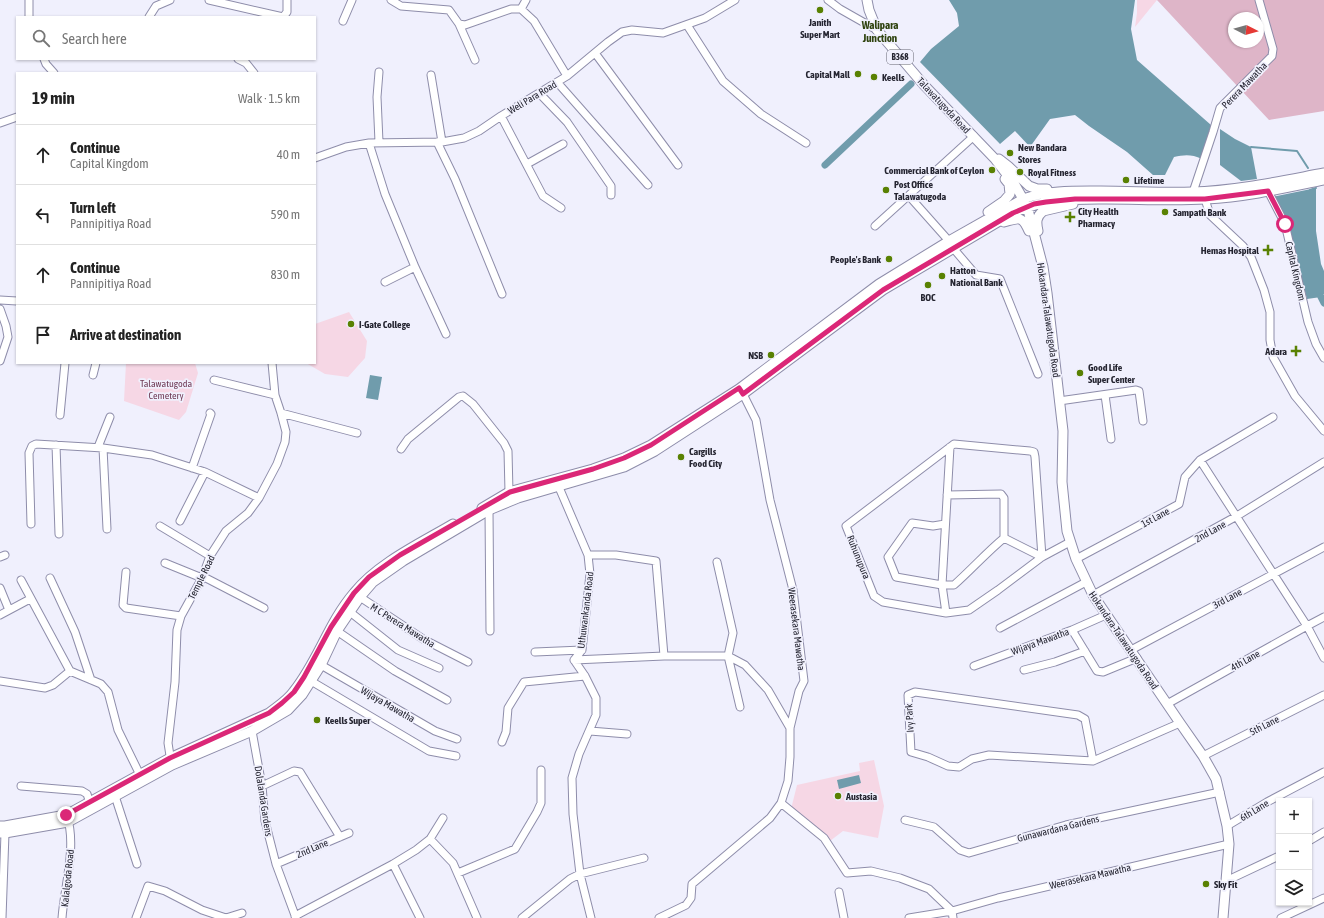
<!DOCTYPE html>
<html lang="en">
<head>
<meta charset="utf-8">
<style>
  body { margin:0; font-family:"Asap Condensed",sans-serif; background:#f6f6f6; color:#222 }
  .controls { position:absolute; right:12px; bottom:12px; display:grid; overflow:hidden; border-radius:0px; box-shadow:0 1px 3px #0004 }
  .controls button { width:36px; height:36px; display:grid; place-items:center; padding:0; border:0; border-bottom:1px solid #e0e0e0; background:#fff; color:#222; font:20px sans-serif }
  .compass { position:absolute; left:1228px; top:12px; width:36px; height:36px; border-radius:50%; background:#fff; box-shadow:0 1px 3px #0004; rotate:96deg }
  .stop { position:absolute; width:12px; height:12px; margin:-9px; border:3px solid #db2777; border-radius:50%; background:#fff }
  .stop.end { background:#db2777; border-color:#fff; box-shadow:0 1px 4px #0008 }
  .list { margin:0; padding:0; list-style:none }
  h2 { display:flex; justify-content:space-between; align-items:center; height:52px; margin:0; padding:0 16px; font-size:17px }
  h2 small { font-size:13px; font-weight:400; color:#767676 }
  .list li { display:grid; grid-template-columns:26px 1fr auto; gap:12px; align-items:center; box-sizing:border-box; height:60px; padding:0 16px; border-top:1px solid #e0e0e0 }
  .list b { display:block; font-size:15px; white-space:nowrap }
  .list p { margin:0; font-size:13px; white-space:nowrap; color:#767676 }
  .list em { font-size:13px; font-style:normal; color:#767676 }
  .icon { flex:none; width:22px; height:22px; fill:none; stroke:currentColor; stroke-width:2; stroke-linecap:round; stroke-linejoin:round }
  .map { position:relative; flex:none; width:1324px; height:918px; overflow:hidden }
  .search { position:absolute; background:#fff; box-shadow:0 1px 3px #0004; left:16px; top:16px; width:300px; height:44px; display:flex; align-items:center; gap:10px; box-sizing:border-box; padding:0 14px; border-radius:0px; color:#767676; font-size:15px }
  .panel { position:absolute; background:#fff; box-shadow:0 1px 3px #0004; left:16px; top:72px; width:300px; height:292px; border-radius:0px }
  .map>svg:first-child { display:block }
  .green { fill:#f6d7e5 }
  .forest { fill:#deb5c8; fill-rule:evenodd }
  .water { fill:#709cac }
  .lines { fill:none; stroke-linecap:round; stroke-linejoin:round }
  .stream { stroke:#709cac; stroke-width:2 }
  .canal { stroke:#709cac; stroke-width:7 }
  .minor-casing { stroke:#8e8daa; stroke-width:9 }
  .major-casing { stroke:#8e8daa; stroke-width:11 }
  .minor { stroke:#fff; stroke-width:7 }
  .major { stroke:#fff; stroke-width:9 }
  .route { stroke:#db2777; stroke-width:5 }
  .poi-dot { fill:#598102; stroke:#f0f0fd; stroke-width:1.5 }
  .labels { text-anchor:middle; stroke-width:3.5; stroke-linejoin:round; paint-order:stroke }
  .shield { fill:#f0f0fd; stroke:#62626e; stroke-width:1 }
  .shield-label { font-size:9px; font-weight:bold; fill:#252531 }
  .poi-label { font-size:10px; font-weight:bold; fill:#252531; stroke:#f0f0fd; text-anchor:start }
  .street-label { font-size:10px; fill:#252531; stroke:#f0f0fd }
  .park-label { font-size:10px; fill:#703b56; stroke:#f0f0fd }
  .neighbourhood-label { font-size:11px; font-weight:bold; fill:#2f430f; stroke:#f0f0fd }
</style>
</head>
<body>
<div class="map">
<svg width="1324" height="918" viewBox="0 0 1324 918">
  <rect width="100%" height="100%" fill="#f0f0fd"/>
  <path class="green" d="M 1137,0 L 1157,0 L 1135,27 L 1137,13 Z
    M 349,312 L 367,341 L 365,358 L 348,377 L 325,374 L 306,363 L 315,363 L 315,324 Z
    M 126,363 L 195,363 L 198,373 L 186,412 L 179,420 L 124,401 Z
    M 874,760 L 884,806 L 878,838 L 843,831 L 830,841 L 827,835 L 791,809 L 797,785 L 860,771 L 859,763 Z"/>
  <path class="forest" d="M 1157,0 L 1324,0 L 1324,111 L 1269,120 ZM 1234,18 L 1258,18 L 1258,42 L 1234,42 Z"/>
  <path class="water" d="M 949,0 L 1135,0 L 1131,29 L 1137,60 L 1211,125 L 1202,159 C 1191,154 1184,155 1174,157 L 1165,175 L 1153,175 L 1127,152 L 1089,126 L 1075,115 L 1050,119 L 1030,147 L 1015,131 L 1000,144 L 920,62 L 931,49 L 959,26 L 957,13 Z
    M 1220,129 L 1235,139 L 1251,147 L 1257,179 L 1241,181 L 1220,165 Z
    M 1316,188 L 1316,231 L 1321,264 L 1324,271 L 1324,294 L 1321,297 L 1307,299 L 1287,226 L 1272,197 Z
    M 370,375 L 382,377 L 378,400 L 366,398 Z
    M 859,775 L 861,783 L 839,789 L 837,780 Z"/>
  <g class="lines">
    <path class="stream" d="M 1251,147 L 1297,151 L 1308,168
      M 1310,190 L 1316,188"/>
    <path class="canal" d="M 825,165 L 911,84
      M 1321,297 L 1324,303"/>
    <g class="minor-casing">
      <path id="minor" d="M 209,0 L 283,17 L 287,12 L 287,0
        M 391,0 L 401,6 L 449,10 L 459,24 L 465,25 L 511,9 L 521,9 L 534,21 L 567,76
        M 828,0 L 840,9 L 877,30
        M 521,9 L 526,0
        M 29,17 L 29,0
        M 149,17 L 156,6 L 170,0
        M 343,21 L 352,0
        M 459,24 L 475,60
        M 687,25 L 723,81 L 761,114 L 806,143
        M 595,53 L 678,165
        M 44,59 L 46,64 L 54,73
        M 238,59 L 246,63 L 254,73
        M 379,72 L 377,97 L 379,142
        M 431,75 L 442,142
        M 557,82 L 648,185
        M 539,93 L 567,122 L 611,186 L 611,195
        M 501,116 L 543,196 L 561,208
        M 0,123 L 17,117
        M 437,142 L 455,179 L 502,294
        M 369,143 L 385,194 L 415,267 L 446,334
        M 315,158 L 346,147 L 369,143 L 442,142 L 464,138 L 479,131 L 501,116 L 567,76 L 608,42 L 622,32 L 632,30 L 663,33 L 705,18 L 735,0
        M 527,164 L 563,144
        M 1267,186 L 1268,191 L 1285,224 L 1308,322 L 1316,344 L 1324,358
        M 1193,192 L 1213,132 L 1220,108 L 1272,56 L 1273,49 L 1259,0
        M 909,196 L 949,241
        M 1205,199 L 1210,215 L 1243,246 L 1251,257 L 1264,290 L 1270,312 L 1270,340 L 1273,357 L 1295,396 L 1324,431
        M 875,226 L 974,136
        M 953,248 L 976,275 L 1000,279 L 1038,374
        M 385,282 L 415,267
        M 0,300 L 17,301
        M 0,309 L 6,326 L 8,337 L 0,361
        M 93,375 L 96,363
        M 214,380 L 275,395
        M 1105,395 L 1111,439
        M 1059,401 L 1136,390 L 1139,391 L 1143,421
        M 281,413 L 357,433
        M 60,415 L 65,363
        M 56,445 L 59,534
        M 98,447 L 110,417
        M 103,448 L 107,529
        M 401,449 L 408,439 L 459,397 L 463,396 L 473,404 L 504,443 L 508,451 L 509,492
        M 1200,460 L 1307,626 L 1324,658
        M 192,468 L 211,414 L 210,413
        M 558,485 L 588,555 L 590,574 L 582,650 L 574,660 L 585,676 L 596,698 L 596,715 L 579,754 L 572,778 L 573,814 L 580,874 L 591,918
        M 947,495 L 1001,494 L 1004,498 L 1004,538
        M 489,510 L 490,631
        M 180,521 L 205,472
        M 31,524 L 29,453 L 32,446 L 36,444 L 103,448 L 152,455 L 205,472 L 259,498
        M 945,524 L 933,526 L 912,523 L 888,557 L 896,577 L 942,585 L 954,585 C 971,570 987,552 1004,538
        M 160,526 L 210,556
        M 1004,538 L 1042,557
        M 588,555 L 616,555 L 656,561 L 664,656
        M 0,557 L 5,555
        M 1042,557 L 1035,457 L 1034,452 L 1030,451 L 954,444 L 846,526 L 874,596 L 883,602 L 946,613 L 969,610 L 998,590 L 1042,557 L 1070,542
        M 1076,559 L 1179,504 L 1185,477 L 1200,460 L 1273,417
        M 717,562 L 733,633 L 728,656 L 740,707
        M 165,563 L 202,578
        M 126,572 L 123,605 L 126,608 L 181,616
        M 202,576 L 264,608
        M 50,578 L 75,632 L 91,680
        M 21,580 L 70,671
        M 0,588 L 9,610
        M 1093,595 L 1237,516 L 1324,462
        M 360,597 L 423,639 L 468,662
        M 350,612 L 398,650 L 439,668
        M 946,613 L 942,585 L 950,447
        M 0,615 L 30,599
        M 1000,628 L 1086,582
        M 1072,630 L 1097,671 L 1103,672 L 1137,658
        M 337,631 L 395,671 L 447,700
        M 1131,650 L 1324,547
        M 535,652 L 582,650
        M 574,660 L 664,656 L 728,656 L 745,665 L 768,690 L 790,728
        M 321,665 L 435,731 L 457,739
        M 974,666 L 1072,630 L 1106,615
        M 1024,670 L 1055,662 L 1085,651
        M 70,671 L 101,684 L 108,692 L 118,730 L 142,779
        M 0,681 L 45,688 L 53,685 L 70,671
        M 311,681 L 429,751 L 456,756
        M 1167,704 L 1307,626 L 1324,617
        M 252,731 L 262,786 L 265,821 L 276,864 L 296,918
        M 590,731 L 627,734
        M 502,742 L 506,732 L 508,708 L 524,682 L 585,676
        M 1203,756 L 1324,695
        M 1093,761 L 1085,719 L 1078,715 L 915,692 L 908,695 L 911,752 L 928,757 L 948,766 L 959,767 L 972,759 L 989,755 L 1093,761 L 1180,723
        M 171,762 L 168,743 L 175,682 L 177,630 L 181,616 L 202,578 L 210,556 L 226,531 L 248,513 L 259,498 L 277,464 L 285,442 L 286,432 L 281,413 L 275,395 L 272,363
        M 21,786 L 82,791 L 87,794 L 90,803
        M 262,786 L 294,771 L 300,772 L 340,837
        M 115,796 L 137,864
        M 781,803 L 824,838 L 847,873 L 871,871 L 900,878 L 929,889 L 952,911 L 953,918
        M 905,820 L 934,827 L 960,850 L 969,853 L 1066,825 L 1220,792
        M 1227,826 L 1267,802 L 1324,772
        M 430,839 L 453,863 L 477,918
        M 1309,841 L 1324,832
        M 276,864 L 349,833
        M 393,864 L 416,850 L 430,839 L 443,818
        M 458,873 L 515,849 L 537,812 L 541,803 L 541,770
        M 1226,881 L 1279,856
        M 839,892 L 844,918
        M 295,916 L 393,864 L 420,918
        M 2,918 L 5,833
        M 62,918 C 64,889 77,845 67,817
        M 136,918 L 148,886 L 165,891 L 202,910 L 226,918
        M 226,918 L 242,913
        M 522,918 L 570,879 L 580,874 L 644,858
        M 659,918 L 686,905 L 691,898 L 692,884 L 770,818 L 781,803 L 788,781 L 790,757 L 790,728 L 799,691 L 804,681 L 793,590 L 770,500 L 756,420 L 741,390
        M 909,918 L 952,911 L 998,898 L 1229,844
        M 1281,918 L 1324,898"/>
    </g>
    <g class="major-casing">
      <path id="major" d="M 867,0 L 869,10 L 877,30 L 924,85 L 995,159 L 1015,185 L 1027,206 L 1043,267 L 1047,293 L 1063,431 L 1062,482 L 1067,531 L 1076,559 L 1093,595 L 1180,723 L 1203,756 L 1216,779 L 1227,826 L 1229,844 L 1223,918
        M 999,159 L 1008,166 L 1029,186 L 1037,189 L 1047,189
        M 988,212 L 1004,201 L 1010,194 L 1009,184 L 1005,179
        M 1004,222 C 1019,218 1022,215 1029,231
        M 1038,231 C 1036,222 1036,217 1043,211 L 1073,204
        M 482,508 L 509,492 L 593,469 L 624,458 L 651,445 L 739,389 L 879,284 L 949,241 L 1023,199 C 1048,190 1076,191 1101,191 C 1131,191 1162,193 1192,192 C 1236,191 1281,181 1324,173
        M 0,826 L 5,826 L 66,815 L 170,758 L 269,713 C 278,706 288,700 294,691 C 318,661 329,622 354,593 C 378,563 421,543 453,524
        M 0,833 L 5,833 L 68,822 L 172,765 L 252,731 L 288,710 L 302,695 L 321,665 L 337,631 L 360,597 L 373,582 L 403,561 L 489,510 L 518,498 L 624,467 L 655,451 L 743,394 L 883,290 L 1013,213 C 1045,198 1072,199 1106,199 C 1139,199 1173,201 1206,199 C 1246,197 1285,188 1324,180"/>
    </g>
    <use href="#minor" class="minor"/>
    <use href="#major" class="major"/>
  </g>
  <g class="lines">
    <path class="route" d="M 66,815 L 170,758 L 269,713 L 282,703 L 294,692 L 304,677 L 331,627 L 354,593 L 369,577 L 400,555 L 510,492 L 593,469 L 624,458 L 651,445 L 739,388 L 743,394 L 883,290 L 1013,213 L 1034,204 L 1046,202 L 1075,199 L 1205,199 L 1268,191 L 1285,224"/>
  </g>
  <g class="poi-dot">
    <circle cx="820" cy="10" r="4"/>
    <circle cx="858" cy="74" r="4"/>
    <circle cx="874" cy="77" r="4"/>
    <circle cx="1010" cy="153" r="4"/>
    <circle cx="992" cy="170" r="4"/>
    <circle cx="1020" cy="172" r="4"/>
    <circle cx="1126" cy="180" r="4"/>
    <circle cx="886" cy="190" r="4"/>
    <circle cx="1165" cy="212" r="4"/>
    <path d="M1068 211h4v4h4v4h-4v4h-4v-4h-4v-4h4z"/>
    <path d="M1266 244h4v4h4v4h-4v4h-4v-4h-4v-4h4z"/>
    <circle cx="889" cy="259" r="4"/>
    <circle cx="942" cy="276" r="4"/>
    <circle cx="928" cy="285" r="4"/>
    <circle cx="351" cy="324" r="4"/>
    <path d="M1294 345h4v4h4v4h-4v4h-4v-4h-4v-4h4z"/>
    <circle cx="771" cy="355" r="4"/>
    <circle cx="1080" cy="373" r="4"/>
    <circle cx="681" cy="457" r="4"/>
    <circle cx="317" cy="720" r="4"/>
    <circle cx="838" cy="796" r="4"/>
    <circle cx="1206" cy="884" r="4"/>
  </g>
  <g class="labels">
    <rect class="shield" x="887" y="50" width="26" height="14" rx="3"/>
    <g class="shield-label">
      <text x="900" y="60">B368</text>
    </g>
    <g class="poi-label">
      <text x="820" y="26" text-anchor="middle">Janith<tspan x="820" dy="12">Super Mart</tspan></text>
      <text x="850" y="78" text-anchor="end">Capital Mall</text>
      <text x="882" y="81">Keells</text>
      <text x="1018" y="151">New Bandara<tspan x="1018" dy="12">Stores</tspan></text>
      <text x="984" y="174" text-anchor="end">Commercial Bank of Ceylon</text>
      <text x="1028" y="176">Royal Fitness</text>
      <text x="1134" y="184">Lifetime</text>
      <text x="894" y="188">Post Office<tspan x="894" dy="12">Talawatugoda</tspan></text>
      <text x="1078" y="215">City Health<tspan x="1078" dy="12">Pharmacy</tspan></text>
      <text x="1173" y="216">Sampath Bank</text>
      <text x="1259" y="254" text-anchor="end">Hemas Hospital</text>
      <text x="881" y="263" text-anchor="end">People's Bank</text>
      <text x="950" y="274">Hatton<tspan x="950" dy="12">National Bank</tspan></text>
      <text x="928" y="301" text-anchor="middle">BOC</text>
      <text x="359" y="328">I-Gate College</text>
      <text x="1287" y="355" text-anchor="end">Adara</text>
      <text x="763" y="359" text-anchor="end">NSB</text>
      <text x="1088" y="371">Good Life<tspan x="1088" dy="12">Super Center</tspan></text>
      <text x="689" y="455">Cargills<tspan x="689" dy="12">Food City</tspan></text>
      <text x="325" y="724">Keells Super</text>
      <text x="846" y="800">Austasia</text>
      <text x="1214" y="888">Sky Fit</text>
    </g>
    <g class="street-label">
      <text transform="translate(1244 85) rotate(-46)" y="4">Perera Mawatha</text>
      <text transform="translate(532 97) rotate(-31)" y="4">Weli Para Road</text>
      <text transform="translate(944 105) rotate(47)" y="4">Talawatugoda Road</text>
      <text transform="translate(1296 271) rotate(77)" y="4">Capital Kingdom</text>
      <text transform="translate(1049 320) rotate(82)" y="4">Hokandara-Talawatugoda Road</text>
      <text transform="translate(1155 517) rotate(-28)" y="4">1st Lane</text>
      <text transform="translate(1210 531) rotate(-29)" y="4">2nd Lane</text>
      <text transform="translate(859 557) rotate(68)" y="4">Ruhunupura</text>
      <text transform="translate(201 577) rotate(-64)" y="4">Temple Road</text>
      <text transform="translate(1227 598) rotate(-28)" y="4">3rd Lane</text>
      <text transform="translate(585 610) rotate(-83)" y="4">Uthuwankanda Road</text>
      <text transform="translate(403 625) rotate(32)" y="4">M C Perera Mawatha</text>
      <text transform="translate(797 629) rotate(83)" y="4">Weerasekara Mawatha</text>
      <text transform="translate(1124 640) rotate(56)" y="4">Hokandara-Talawatugoda Road</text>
      <text transform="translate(1040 641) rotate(-20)" y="4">Wijaya Mawatha</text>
      <text transform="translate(1245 660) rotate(-29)" y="4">4th Lane</text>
      <text transform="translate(388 704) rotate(30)" y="4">Wijaya Mawatha</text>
      <text transform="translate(909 718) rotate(-93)" y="4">Ivy Park</text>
      <text transform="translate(1264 725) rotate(-27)" y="4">5th Lane</text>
      <text transform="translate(264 801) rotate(81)" y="4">Dolalanda Gardens</text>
      <text transform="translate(1254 810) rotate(-31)" y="4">6th Lane</text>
      <text transform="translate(1058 828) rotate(-14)" y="4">Gunawardana Gardens</text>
      <text transform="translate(312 848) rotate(-23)" y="4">2nd Lane</text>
      <text transform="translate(1090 876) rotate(-13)" y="4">Weerasekara Mawatha</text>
      <text transform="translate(67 878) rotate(-84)" y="4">Kalalgoda Road</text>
    </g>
    <g class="park-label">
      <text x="166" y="387">Talawatugoda<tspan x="166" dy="12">Cemetery</tspan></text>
    </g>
    <g class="neighbourhood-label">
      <text x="880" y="29">Walipara<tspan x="880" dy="13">Junction</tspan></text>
    </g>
  </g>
</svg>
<div class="controls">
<button>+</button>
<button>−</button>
<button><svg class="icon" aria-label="layers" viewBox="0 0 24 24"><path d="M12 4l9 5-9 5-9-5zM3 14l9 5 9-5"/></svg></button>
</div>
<svg class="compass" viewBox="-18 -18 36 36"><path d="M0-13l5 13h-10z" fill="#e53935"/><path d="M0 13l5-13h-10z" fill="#767676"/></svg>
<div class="stop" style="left:1285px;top:224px"></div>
<div class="stop end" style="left:66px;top:815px"></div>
<div class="search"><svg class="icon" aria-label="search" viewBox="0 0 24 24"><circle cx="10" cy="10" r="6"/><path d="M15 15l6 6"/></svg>Search here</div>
<section class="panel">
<h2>19 min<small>Walk · 1.5 km</small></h2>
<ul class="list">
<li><svg class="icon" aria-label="ahead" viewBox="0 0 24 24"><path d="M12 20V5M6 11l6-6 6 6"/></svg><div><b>Continue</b><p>Capital Kingdom</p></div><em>40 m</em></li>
<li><svg class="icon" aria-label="left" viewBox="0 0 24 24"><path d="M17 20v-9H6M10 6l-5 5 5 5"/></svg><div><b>Turn left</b><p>Pannipitiya Road</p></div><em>590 m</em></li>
<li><svg class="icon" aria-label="ahead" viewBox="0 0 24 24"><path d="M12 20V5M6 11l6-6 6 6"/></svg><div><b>Continue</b><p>Pannipitiya Road</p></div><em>830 m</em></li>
<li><svg class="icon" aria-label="arrive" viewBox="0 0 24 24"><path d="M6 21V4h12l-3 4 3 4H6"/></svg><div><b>Arrive at destination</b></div></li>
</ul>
</section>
</div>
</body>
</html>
